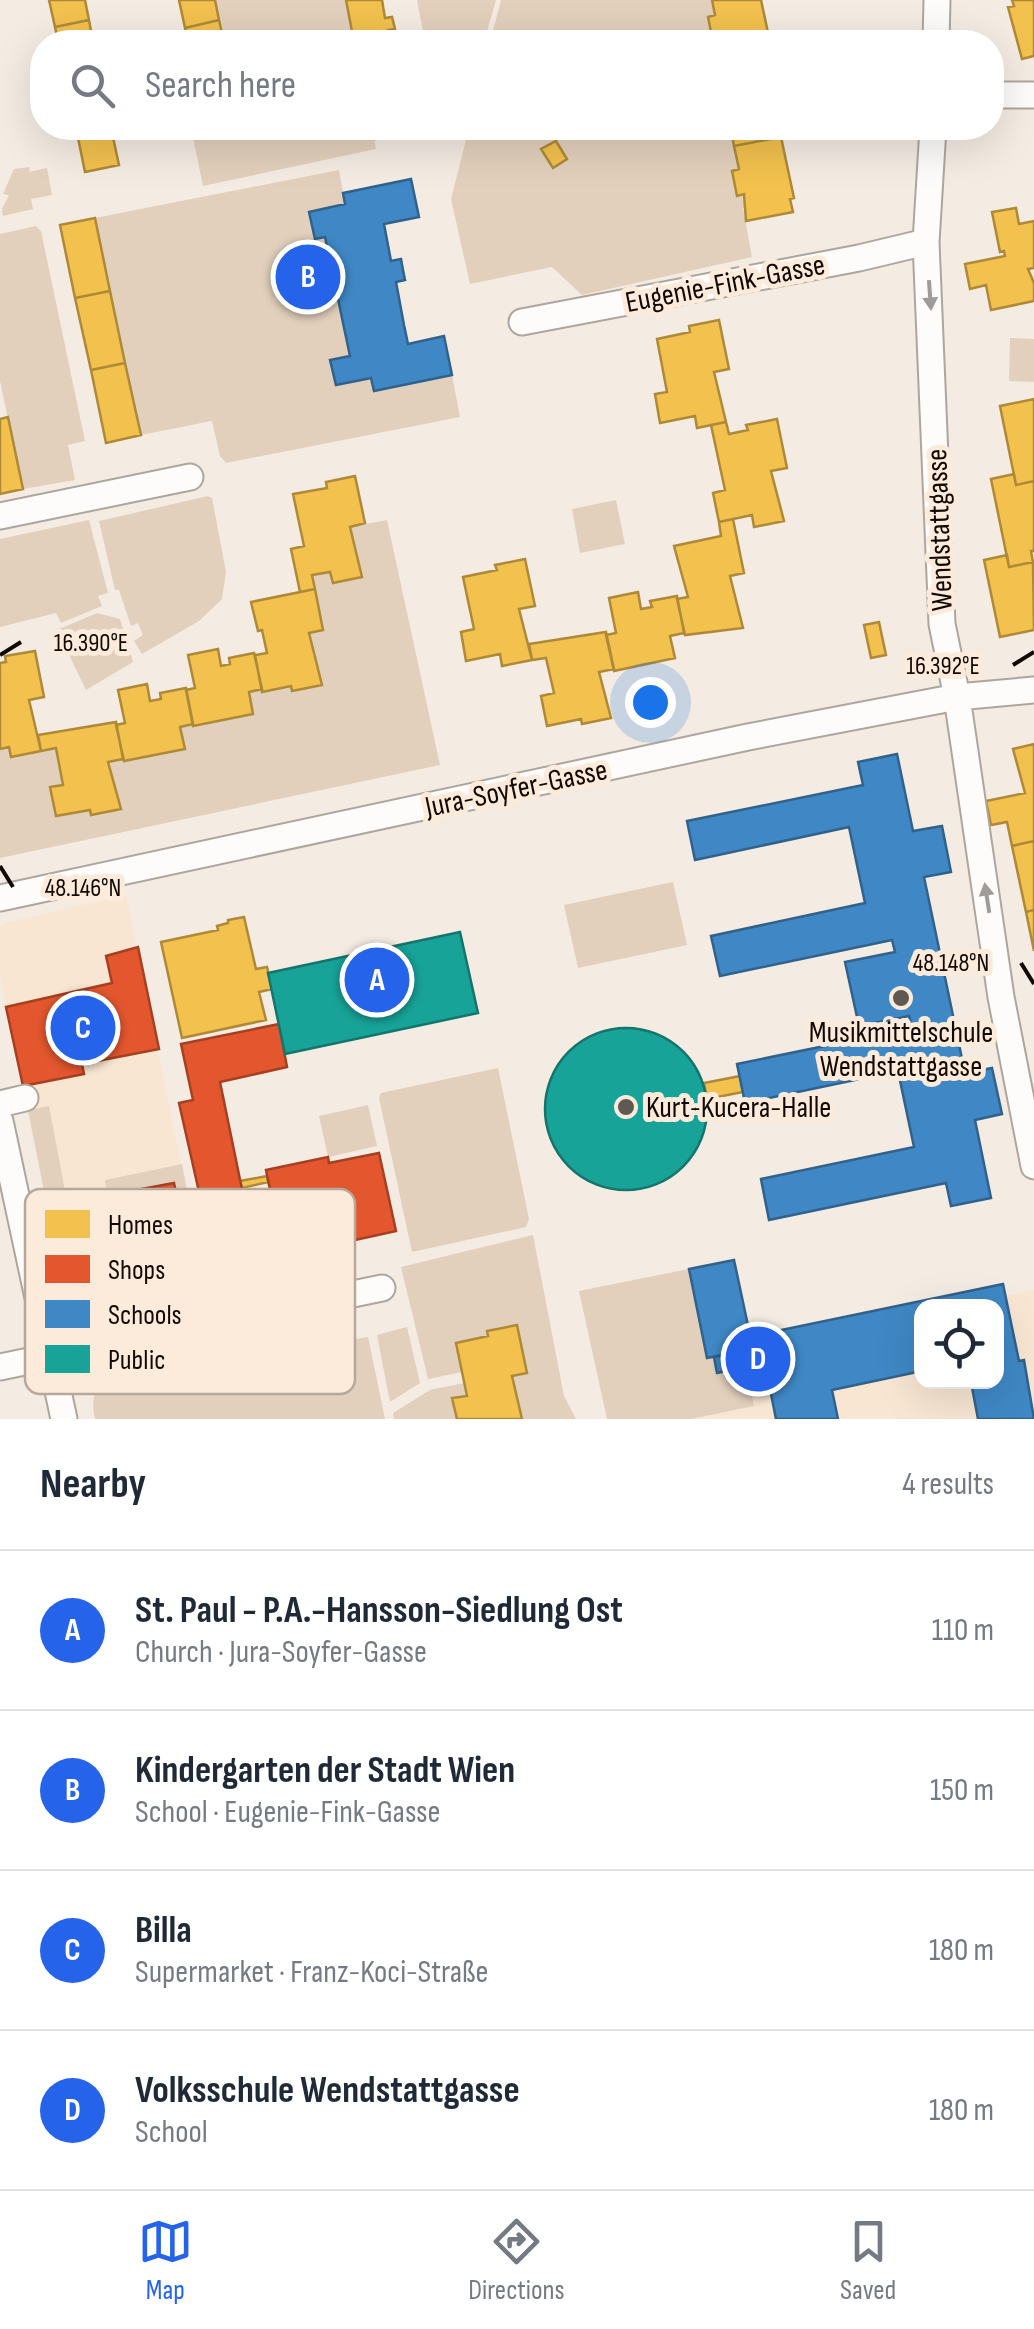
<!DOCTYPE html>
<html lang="en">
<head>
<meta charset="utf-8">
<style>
  body { margin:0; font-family:"Sofia Sans Condensed",sans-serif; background:#f2f2f3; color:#1f2937 }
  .controls { position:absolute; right:30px; bottom:30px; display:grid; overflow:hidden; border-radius:20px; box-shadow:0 10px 40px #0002 }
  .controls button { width:90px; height:90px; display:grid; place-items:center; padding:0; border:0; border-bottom:2px solid #e0e1e3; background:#fff; color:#1f2937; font:50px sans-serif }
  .you { position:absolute; left:650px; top:702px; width:35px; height:35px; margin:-25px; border:8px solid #fff; border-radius:50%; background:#1a73e8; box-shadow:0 0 0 15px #1a73e833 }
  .badge { display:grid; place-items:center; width:65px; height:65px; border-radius:50%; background:#2563eb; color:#fff; font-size:32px; font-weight:700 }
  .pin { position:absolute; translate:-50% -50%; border:5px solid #fff; box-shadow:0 2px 10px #0006 }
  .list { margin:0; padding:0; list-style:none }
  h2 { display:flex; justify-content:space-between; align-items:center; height:130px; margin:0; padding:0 40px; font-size:42px }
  h2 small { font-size:32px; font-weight:400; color:#747a83 }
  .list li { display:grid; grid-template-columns:65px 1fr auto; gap:30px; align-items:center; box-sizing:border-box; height:160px; padding:0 40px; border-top:2px solid #e0e1e3 }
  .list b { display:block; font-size:38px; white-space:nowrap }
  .list p { margin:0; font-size:32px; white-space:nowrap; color:#747a83 }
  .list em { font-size:32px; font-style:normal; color:#747a83 }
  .icon { flex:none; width:55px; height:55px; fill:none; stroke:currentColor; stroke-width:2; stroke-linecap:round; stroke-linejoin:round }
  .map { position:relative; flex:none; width:1034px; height:1419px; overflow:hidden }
  .search { position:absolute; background:#fff; box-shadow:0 10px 40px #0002; left:30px; right:30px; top:30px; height:110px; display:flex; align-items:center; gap:25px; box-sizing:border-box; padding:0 35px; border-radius:40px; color:#747a83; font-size:38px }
  .sheet { height:770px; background:#fff }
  nav { display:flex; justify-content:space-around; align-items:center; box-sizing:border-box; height:140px; border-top:2px solid #e0e1e3; background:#fff; font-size:28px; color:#747a83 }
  nav a { display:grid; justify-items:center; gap:5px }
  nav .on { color:#2563eb }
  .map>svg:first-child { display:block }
  .built { fill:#f8e6d3; fill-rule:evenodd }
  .green { fill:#e2d0bc }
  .homes { fill:#f2c14e; stroke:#ae8a38; stroke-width:2.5 }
  .shops { fill:#e4572e; stroke:#a54021; stroke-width:2.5 }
  .schools { fill:#3f88c5; stroke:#31628b; stroke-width:2.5 }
  .public { fill:#17a398; stroke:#15756c; stroke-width:2.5 }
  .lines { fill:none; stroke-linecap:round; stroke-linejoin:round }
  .minor-casing { stroke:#aea69e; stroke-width:29 }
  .minor { stroke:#fdfcfb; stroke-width:25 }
  .oneway { fill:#9f9b98 }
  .ticks { fill:none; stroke:#110a04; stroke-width:4 }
  .poi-dot { fill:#605952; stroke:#fcebda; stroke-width:4 }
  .labels { text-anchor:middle; stroke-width:10; stroke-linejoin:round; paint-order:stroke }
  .street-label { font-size:30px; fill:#110a04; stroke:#fcebda }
  .poi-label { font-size:30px; fill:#110a04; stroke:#fcebda }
  .key { fill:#fcebda; stroke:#b6a89a; stroke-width:2.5 }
  .key-label { font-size:28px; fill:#110a04 }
  .ticks-label { font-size:25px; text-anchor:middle; fill:#110a04; stroke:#fcebda; stroke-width:10; stroke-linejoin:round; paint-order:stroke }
</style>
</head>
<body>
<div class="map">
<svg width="1034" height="1419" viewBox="0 0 1034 1419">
  <rect width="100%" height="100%" fill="#f4ebe2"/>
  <path class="built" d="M 126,895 L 195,1233 L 242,1224 L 254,1280 L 86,1314 L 67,1302 L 0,977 L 0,927 L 4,923 Z
    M 734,1260 L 750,1336 L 1003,1284 L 1005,1296 L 1034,1290 L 1034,1419 L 607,1419 L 579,1291 ZM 922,1306 L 996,1306 L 996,1382 L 922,1382 Z"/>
  <path class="green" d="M 215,0 L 346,0 L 355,42 L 224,42 Z
    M 417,0 L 496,0 L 484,42 L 425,42 Z
    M 501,0 L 712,0 L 715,15 L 708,17 L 721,42 L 490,42 Z
    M 191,128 L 372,128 L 376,149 L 203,186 Z
    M 469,128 L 734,128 L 731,131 L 739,169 L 732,172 L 736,195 L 744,194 L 747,206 L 743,208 L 752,257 L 582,295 L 552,267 L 470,284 L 451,199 Z
    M 30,167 L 29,172 L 47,168 L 52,195 L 31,199 L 33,209 L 3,216 L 2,209 L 9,195 L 3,194 L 14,169 Z
    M 339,170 L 345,204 L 309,212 L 315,239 L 325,237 L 350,356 L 331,360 L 336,384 L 371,378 L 374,391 L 452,375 L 460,417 L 226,463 L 220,456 L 212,421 L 141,435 L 95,218 Z
    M 36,226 L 41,231 L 85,441 L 68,445 L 75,480 L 23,489 L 0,381 L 0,234 Z
    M 1010,338 L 1034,339 L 1034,382 L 1009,381 Z
    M 208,496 L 212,498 L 226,572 L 222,599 L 199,621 L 142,654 L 134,641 L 143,635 L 138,623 L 131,626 L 119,590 L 115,590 L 99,521 Z
    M 616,500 L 625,544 L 580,553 L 572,509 Z
    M 89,520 L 108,593 L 98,596 L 102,606 L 61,623 L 56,613 L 0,627 L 0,539 Z
    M 387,520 L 440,765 L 0,858 L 0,749 L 9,747 L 12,757 L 56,748 L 63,785 L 50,788 L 56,816 L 90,810 L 92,815 L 120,809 L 108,762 L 184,749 L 180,727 L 253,714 L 249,692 L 291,686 L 292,691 L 321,685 L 309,633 L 323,630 L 312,575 L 330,572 L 333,583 L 362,578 L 350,527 Z
    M 97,613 L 120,619 L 133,662 L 86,690 L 57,630 Z
    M 673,882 L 687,945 L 578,968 L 564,905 Z
    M 498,1068 L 529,1219 L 526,1227 L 412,1252 L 379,1098 L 381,1093 Z
    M 368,1105 L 377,1146 L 328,1157 L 319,1116 Z
    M 49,1106 L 66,1196 L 106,1189 L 105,1180 L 182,1164 L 192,1216 L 181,1218 L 174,1183 L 110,1195 L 117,1234 L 55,1246 L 28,1110 Z
    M 533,1235 L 564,1396 L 576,1419 L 522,1419 L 512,1376 L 487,1331 L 488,1336 L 462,1372 L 428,1379 L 401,1267 Z
    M 689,1269 L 707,1357 L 714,1357 L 718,1373 L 746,1367 L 754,1406 L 691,1419 L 607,1419 L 579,1291 Z
    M 407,1327 L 420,1383 L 390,1402 L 377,1335 Z
    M 306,1334 L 324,1344 L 368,1337 L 385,1419 L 95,1419 C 90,1397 95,1385 114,1374 Z
    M 464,1383 L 467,1396 L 453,1399 L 457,1419 L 394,1419 L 393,1413 L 430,1390 Z"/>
  <path class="homes" d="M 49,0 L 85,0 L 89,20 L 55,27 Z
    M 179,0 L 215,0 L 219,20 L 185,28 Z
    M 346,0 L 382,0 L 385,18 L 392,17 L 395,29 L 388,30 L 391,42 L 354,42 Z
    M 712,0 L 761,0 L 770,42 L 713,42 L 708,17 L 715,15 Z
    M 1012,0 L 1034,0 L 1034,56 L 1022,59 L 1008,7 L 1014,6 Z
    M 89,20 L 93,42 L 58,42 L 55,27 Z
    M 219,20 L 224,42 L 188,42 L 185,28 Z
    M 76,128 L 111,128 L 119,165 L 85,172 Z
    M 372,128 L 408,128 L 409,132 L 375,139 Z
    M 734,128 L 779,128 L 781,137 L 734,146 L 731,130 Z
    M 781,137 L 794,198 L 790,199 L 793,212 L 746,221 L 744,194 L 737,196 L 732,171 L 739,169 L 734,146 Z
    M 556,141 L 567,159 L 553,168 L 541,149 Z
    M 1016,208 L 1019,224 L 1034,221 L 1034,268 L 1028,269 L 1034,283 L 1034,301 L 991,310 L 986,285 L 970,289 L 965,264 L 1005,256 L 1004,251 L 1000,252 L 992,212 Z
    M 95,218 L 110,291 L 75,298 L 60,225 Z
    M 110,291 L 125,363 L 91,370 L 75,298 Z
    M 719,320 L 729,369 L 714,372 L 726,422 L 697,428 L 695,416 L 660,423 L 655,394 L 667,392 L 657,339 L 690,332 L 689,326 Z
    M 125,363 L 141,435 L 106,443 L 91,370 Z
    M 1034,399 L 1034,481 L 1016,485 L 1000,406 Z
    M 8,417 L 23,489 L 0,494 L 0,419 Z
    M 777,419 L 787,468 L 771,471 L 784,521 L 754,527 L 752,515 L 719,522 L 713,493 L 725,490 L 711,425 L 726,422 L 729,434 L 748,430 L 746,425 Z
    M 1014,474 L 1016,485 L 1034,481 L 1034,551 L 1031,551 L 1033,562 L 1009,567 L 991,479 Z
    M 355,476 L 365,523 L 350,527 L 362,577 L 333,583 L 330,572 L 312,575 L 315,589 L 300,592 L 291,549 L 304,546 L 293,494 L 327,488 L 326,482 Z
    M 733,519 L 744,573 L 730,576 L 743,628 L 685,635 L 677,599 L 688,597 L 674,546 L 721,536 L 719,522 Z
    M 1007,555 L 1009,567 L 1033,562 L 1034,630 L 1000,637 L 984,560 Z
    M 525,559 L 535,606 L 519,609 L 532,660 L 502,666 L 500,654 L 466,661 L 461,632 L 474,629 L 463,577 L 497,570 L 495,565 Z
    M 315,589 L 323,630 L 309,633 L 322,685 L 292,691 L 291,686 L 262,692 L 255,655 L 267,653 L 262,630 L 258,631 L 251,602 Z
    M 638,592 L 641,609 L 652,607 L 650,601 L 677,596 L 684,633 L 670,636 L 675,658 L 614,671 L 606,635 L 616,633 L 609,598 Z
    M 879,622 L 886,655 L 871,658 L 864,625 Z
    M 606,632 L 614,669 L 599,672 L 611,718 L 582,724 L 581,719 L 547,726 L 541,696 L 554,693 L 546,658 L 532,660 L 529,644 Z
    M 218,649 L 221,666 L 230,664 L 229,658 L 254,653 L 262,689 L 249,692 L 253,714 L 193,726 L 186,690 L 195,688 L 188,655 Z
    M 35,651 L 44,697 L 29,700 L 41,751 L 11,757 L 9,747 L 0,749 L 0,663 L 6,662 L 5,656 Z
    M 147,684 L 150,701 L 161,699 L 160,693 L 186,688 L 193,724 L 180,727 L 185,749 L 124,761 L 116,725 L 125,723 L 118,690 Z
    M 116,722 L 123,759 L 108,762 L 121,809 L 91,815 L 90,810 L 56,816 L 50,787 L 63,785 L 56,748 L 41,751 L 38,735 Z
    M 1034,744 L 1034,841 L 1012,846 L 1007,822 L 991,825 L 986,801 L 1025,793 L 1013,749 Z
    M 1034,841 L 1034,910 L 1026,912 L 1012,846 Z
    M 1034,910 L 1034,951 L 1026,912 Z
    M 244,917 L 256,969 L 267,967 L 272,989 L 259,992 L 266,1020 L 182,1038 L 161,942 L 218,930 L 217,926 L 228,923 L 228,920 Z
    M 740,1076 L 743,1092 L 707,1099 L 704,1083 Z
    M 267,1176 L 268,1182 L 242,1188 L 240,1181 Z
    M 517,1325 L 527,1373 L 512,1376 L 522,1419 L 457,1419 L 452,1398 L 467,1396 L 456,1343 L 488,1336 L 487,1331 Z"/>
  <path class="shops" d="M 138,947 L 159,1049 L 82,1064 L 84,1074 L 23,1086 L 6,1007 L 112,983 L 106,956 Z
    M 279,1024 L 287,1067 L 220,1082 L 245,1204 L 204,1214 L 179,1103 L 193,1100 L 181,1044 Z
    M 379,1153 L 396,1231 L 346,1242 L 345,1237 L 282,1249 L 266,1170 L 328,1157 L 329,1163 Z
    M 174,1183 L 183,1227 L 117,1240 L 109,1195 Z"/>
  <path class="schools" d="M 411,179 L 419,217 L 384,224 L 391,261 L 401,259 L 403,270 L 405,280 L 396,282 L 404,325 L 408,344 L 444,336 L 452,375 L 374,391 L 371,378 L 336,385 L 330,360 L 350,356 L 325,237 L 315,239 L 309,212 L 345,204 L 343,193 Z
    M 897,754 L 913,831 L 942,826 L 951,872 L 924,877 L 965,1073 L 992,1068 L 1002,1114 L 975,1120 L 991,1198 L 951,1206 L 946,1183 L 769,1220 L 761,1179 L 914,1147 L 898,1071 L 745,1103 L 737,1064 L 912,1028 L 909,1016 L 859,1026 L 845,962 L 895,952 L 892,940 L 720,976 L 711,936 L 865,903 L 849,827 L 695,860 L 687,821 L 863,785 L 858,762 Z
    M 734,1260 L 753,1349 L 707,1358 L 689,1269 Z
    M 1003,1284 L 1019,1361 L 1024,1360 L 1034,1419 L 978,1419 L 971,1382 L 996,1382 L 996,1306 L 922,1306 L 922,1371 L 832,1390 L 838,1419 L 776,1419 L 770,1389 L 774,1388 L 762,1334 Z
    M 762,1334 L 769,1362 L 717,1373 L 714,1357 L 753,1349 L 750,1336 Z"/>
  <path class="public" d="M 460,932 L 478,1013 L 285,1054 L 268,973 Z
    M545 1109a81 81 0 1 1 162 0a81 81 0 1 1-162 0Z"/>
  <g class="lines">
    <g class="minor-casing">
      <path id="minor" d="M 936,42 L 937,0
        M 992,95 L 1034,95
        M 933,128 L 926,242 L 942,624 L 957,697 L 1001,997 L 1034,1166
        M 522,322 L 859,258 L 926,242
        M 0,516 L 190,477
        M 0,898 L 748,737 L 957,697 L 1034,690
        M 0,1104 L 25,1098
        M 0,1121 L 64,1419
        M 130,1306 L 138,1338
        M 0,1367 L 382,1288"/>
    </g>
    <use href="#minor" class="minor"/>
  </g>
  <defs><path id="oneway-solid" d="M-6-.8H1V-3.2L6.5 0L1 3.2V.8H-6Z" transform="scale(2.5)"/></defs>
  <g class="oneway">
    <use href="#oneway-solid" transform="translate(930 295) rotate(86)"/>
    <use href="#oneway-solid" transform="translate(987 898) rotate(-99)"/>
  </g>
  <path class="ticks" d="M 0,655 L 21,642M 1013,665 L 1034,652M 0,866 L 13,887M 1021,963 L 1034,984"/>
  <g class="poi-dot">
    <circle cx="901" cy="998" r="10"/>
    <circle cx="626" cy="1107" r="10"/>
  </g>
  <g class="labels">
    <g class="street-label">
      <text transform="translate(725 283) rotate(-11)" y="10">Eugenie-Fink-Gasse</text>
      <text transform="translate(939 530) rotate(-92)" y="10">Wendstattgasse</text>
      <text transform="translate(516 788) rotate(-12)" y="10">Jura-Soyfer-Gasse</text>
    </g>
    <g class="poi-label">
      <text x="901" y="1042">Musikmittelschule<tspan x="901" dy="34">Wendstattgasse</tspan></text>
      <text x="646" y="1117" text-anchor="start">Kurt-Kucera-Halle</text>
    </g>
  </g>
  <rect x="25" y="1189" width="330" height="205" rx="15" class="key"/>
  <rect x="45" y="1210" width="45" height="28" fill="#f2c14e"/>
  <rect x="45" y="1255" width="45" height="28" fill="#e4572e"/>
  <rect x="45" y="1300" width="45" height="28" fill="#3f88c5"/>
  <rect x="45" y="1345" width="45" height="28" fill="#17a398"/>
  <g class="key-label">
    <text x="108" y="1234">Homes</text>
    <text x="108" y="1279">Shops</text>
    <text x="108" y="1324">Schools</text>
    <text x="108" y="1369">Public</text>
  </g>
  <g class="ticks-label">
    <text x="91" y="651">16.390°E</text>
    <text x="943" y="674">16.392°E</text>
    <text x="83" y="896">48.146°N</text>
    <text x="951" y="971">48.148°N</text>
  </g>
</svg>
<div class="controls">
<button><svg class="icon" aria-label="locate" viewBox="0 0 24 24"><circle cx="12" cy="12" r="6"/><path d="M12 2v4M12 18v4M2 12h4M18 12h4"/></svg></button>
</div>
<div class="you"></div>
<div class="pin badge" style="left:377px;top:980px">A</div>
<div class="pin badge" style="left:308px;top:277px">B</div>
<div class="pin badge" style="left:83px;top:1028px">C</div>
<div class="pin badge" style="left:758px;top:1359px">D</div>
<div class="search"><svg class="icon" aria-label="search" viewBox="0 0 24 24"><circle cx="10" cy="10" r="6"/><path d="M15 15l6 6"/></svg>Search here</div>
</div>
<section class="sheet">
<h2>Nearby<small>4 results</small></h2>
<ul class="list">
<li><span class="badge">A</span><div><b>St. Paul - P.A.-Hansson-Siedlung Ost</b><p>Church · Jura-Soyfer-Gasse</p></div><em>110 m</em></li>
<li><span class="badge">B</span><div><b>Kindergarten der Stadt Wien</b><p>School · Eugenie-Fink-Gasse</p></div><em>150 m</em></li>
<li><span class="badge">C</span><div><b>Billa</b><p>Supermarket · Franz-Koci-Straße</p></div><em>180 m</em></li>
<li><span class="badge">D</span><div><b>Volksschule Wendstattgasse</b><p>School</p></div><em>180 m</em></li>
</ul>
</section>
<nav>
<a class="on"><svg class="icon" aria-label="map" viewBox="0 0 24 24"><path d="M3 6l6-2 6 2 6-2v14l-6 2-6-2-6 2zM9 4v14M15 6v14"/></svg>Map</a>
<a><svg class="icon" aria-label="directions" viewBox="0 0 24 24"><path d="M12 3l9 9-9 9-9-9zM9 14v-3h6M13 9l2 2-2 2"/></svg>Directions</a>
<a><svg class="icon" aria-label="saved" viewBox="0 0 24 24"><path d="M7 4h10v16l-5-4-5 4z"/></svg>Saved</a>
</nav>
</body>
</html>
